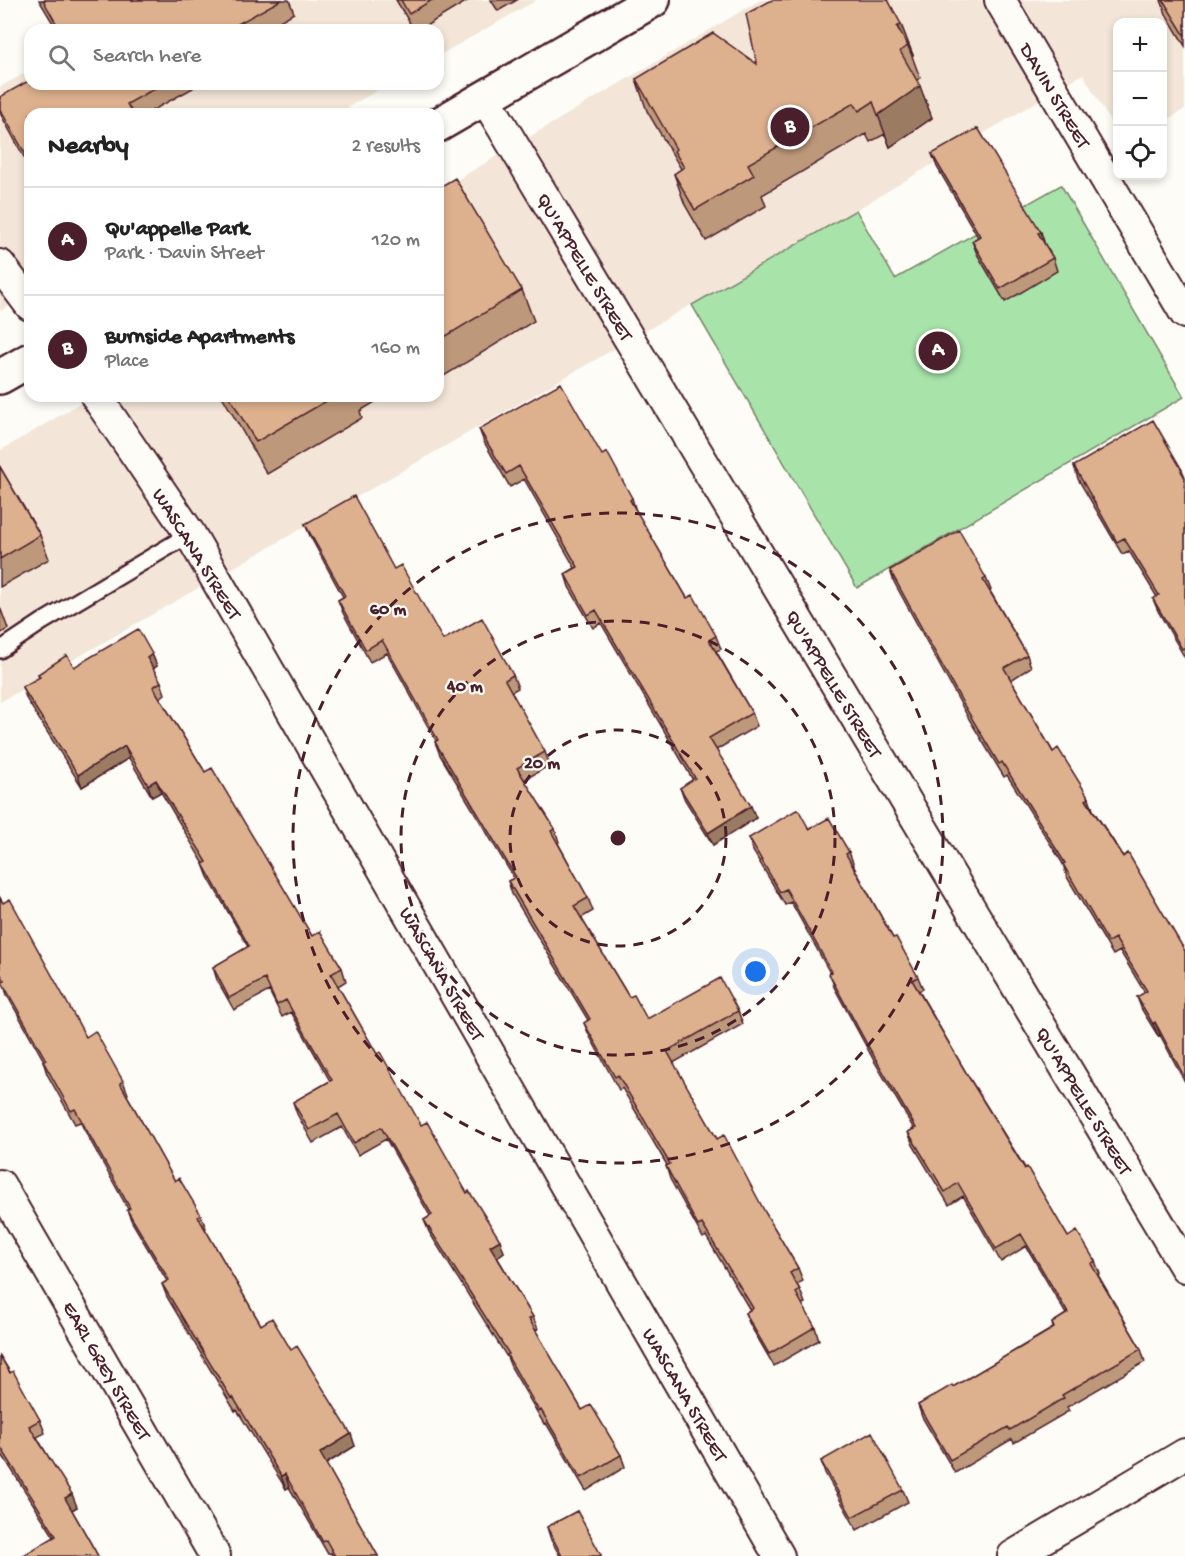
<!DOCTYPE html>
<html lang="en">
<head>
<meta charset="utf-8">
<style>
  body { margin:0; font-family:"Gochi Hand",sans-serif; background:#f2f2f2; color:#222 }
  .controls { position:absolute; right:18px; top:18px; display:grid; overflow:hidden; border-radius:12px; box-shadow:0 3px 9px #0003 }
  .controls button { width:54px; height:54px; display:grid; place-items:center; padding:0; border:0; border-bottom:2px solid #e0e0e0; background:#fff; color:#222; font:30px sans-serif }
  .you { position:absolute; left:756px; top:972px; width:21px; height:21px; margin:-15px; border:4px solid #fff; border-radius:50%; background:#1a73e8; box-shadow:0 0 0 9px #1a73e833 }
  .badge { display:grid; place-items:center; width:39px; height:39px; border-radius:50%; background:#4a1f2b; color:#fff; font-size:20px; font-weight:700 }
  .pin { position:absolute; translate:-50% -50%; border:3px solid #fff; box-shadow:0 2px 6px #0006 }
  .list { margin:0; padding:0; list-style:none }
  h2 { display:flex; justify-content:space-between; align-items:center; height:78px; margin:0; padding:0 24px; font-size:26px }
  h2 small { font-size:20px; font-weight:400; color:#767676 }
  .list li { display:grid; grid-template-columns:39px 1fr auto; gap:18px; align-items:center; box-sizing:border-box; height:108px; padding:0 24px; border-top:2px solid #e0e0e0 }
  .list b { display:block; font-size:22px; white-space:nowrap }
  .list p { margin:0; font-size:20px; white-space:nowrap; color:#767676 }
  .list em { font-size:20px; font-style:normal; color:#767676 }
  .icon { flex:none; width:33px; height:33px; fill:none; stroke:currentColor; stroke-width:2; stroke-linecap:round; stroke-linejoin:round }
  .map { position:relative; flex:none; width:1185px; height:1556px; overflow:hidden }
  .search { position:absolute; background:#fff; box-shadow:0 3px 9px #0003; left:24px; top:24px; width:420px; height:66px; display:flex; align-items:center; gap:15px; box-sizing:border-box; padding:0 21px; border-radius:18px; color:#767676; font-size:22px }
  .panel { position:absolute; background:#fff; box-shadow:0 3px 9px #0003; left:24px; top:108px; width:420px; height:294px; border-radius:18px }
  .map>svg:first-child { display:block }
  .built { fill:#f3e6d8 }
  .green { fill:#a8e4aa; stroke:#79826a; stroke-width:1.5 }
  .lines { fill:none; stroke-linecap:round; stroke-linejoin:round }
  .lane-casing { stroke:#4a1f2b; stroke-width:20 }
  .street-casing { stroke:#4a1f2b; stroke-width:34 }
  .secondary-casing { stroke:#4a1f2b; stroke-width:38 }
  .lane { stroke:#fdfcf7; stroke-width:15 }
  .street { stroke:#fdfcf7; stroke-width:30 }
  .secondary { stroke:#fdfcf7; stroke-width:33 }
  .wall { fill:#be987a; stroke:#4a1f2b; stroke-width:1.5 }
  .shaded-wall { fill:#9b7c63; stroke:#4a1f2b; stroke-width:1.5 }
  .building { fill:#ddb18e; stroke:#4a1f2b; stroke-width:1.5 }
  .ring { fill:none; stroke:#4a1f2b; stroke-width:3; stroke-dasharray:10 8 }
  .labels { text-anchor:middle; stroke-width:4.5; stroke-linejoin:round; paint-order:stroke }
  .street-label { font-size:20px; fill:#4a1f2b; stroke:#fdfcf7 }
  .centre { fill:#4a1f2b; stroke:#fdfcf7; stroke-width:3 }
  .ring-label { font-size:18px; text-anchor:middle; font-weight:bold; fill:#4a1f2b; stroke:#fdfcf7; stroke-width:4.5; stroke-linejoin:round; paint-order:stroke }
</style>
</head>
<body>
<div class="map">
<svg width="1185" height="1556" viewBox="0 0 1185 1556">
  <rect width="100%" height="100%" fill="#fdfcf7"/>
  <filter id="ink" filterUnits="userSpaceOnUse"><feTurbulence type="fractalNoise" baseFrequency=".0167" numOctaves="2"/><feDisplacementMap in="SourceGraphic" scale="12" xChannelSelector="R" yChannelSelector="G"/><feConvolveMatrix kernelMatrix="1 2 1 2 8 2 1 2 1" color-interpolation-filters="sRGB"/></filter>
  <g filter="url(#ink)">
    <path class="built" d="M 151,0 L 537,0 L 438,56 L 438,30 L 99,30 Z
      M 760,0 L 1185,0 L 1185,109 L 1163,122 L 1162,22 L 1118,22 L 1117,133 L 1083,74 L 856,210 L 0,702 L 0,451 L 92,396 L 438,396 L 438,191 Z
      M 30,70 L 30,84 L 389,84 L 336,114 L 30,114 L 30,293 L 0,311 L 0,87 Z"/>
    <path class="green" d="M 1061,185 L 1184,397 L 857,588 L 692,305 L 856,210 L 895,279 Z"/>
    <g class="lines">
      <g class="lane-casing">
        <path id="lane" d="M 0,650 L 42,622 L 190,534"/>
      </g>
      <g class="street-casing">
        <path id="street" d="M 1000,0 L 1185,313
          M 485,98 L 1185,1267
          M 0,265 L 30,305
          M 96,396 L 190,534 L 779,1556
          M 0,1185 L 215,1556
          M 1013,1556 L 1185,1454"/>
      </g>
      <g class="secondary-casing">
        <path id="secondary" d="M 438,125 L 653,0
          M 0,377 L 30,360"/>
      </g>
      <use href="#lane" class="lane"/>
      <use href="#street" class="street"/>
      <use href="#secondary" class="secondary"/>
    </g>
    <path class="wall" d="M 39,0 L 132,0 L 132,1 L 134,0 L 289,0 L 294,13 L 264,30 L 57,30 Z
      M 396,0 L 469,0 L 419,30 L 414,30 Z
      M 491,0 L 517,0 L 498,11 Z
      M 888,0 L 913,55 L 912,56 L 920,78 L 917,80 L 932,118 L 890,147 L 885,134 L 870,142 L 866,134 L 762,195 L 766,206 L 706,241 L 685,205 L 674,174 L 681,169 L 680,167 L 647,111 L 636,79 L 757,64 Z
      M 1161,0 L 1185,0 L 1185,46 L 1166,14 Z
      M 30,84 L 191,84 L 193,88 L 146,114 L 30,114 L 30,168 L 0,113 L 0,97 Z
      M 932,154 L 1041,232 L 1045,245 L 1053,258 L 1057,271 L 1005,302 L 977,254 L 972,241 L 978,237 L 937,167 Z
      M 438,188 L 522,290 L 534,321 L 439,379 L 438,377 Z
      M 222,396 L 385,396 L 360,411 L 362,418 L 267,474 Z
      M 479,429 L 602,455 L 632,498 L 636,511 L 687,598 L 716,636 L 721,649 L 716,651 L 752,713 L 757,726 L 716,750 L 756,818 L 713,845 L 685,800 L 680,788 L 693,780 L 601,623 L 593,628 L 569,587 L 565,574 L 575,568 L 524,479 L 510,487 L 484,442 Z
      M 1074,466 L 1182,470 L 1185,477 L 1185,658 L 1158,611 L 1153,599 L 1157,597 L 1129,551 L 1122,554 L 1078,479 Z
      M 0,467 L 40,535 L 49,559 L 0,587 Z
      M 305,524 L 394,569 L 443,640 L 513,675 L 518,688 L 511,692 L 545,752 L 550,765 L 524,780 L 555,829 L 559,842 L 558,843 L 588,898 L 593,911 L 581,918 L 629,997 L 647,1019 L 738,1011 L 743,1024 L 673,1063 L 717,1139 L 766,1214 L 798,1268 L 803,1281 L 797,1284 L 800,1290 L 805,1303 L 802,1304 L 815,1327 L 819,1340 L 774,1366 L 750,1325 L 745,1313 L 750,1310 L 706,1236 L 703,1238 L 670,1179 L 666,1166 L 667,1165 L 622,1088 L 619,1090 L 589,1035 L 584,1023 L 588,1020 L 512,894 L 508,881 L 514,878 L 440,755 L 435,742 L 436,741 L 387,653 L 370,662 L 343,613 L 338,600 L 343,597 L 310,536 Z
      M 890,570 L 986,578 L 991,590 L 990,591 L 1027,655 L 1031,667 L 1011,680 L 1053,752 L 1089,798 L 1093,810 L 1185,951 L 1185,1082 L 1160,1035 L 1158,1036 L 1142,1010 L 1137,997 L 1145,993 L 1120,951 L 1113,955 L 1067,877 L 1063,864 L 1007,775 L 1004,777 L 969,719 L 894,582 Z
      M 0,607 L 8,629 L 0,634 Z
      M 152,654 L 157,666 L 153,669 L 161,682 L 165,694 L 160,698 L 205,772 L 312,936 L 342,968 L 346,981 L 338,986 L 377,1054 L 421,1125 L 467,1193 L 504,1252 L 497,1257 L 533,1317 L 538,1329 L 535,1331 L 582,1410 L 621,1455 L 625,1467 L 586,1491 L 546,1423 L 544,1424 L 511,1367 L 507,1357 L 429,1232 L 424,1220 L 430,1216 L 386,1139 L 358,1155 L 342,1127 L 313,1143 L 297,1114 L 293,1102 L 330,1081 L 291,1012 L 282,1017 L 269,991 L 234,1010 L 217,980 L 213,967 L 248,947 L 208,877 L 203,864 L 204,864 L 161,792 L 152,797 L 129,758 L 82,787 L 27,700 L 22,687 L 39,678 L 38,674 L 74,667 Z
      M 809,829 L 849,852 L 854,865 L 853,865 L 893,938 L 918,977 L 923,989 L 919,991 L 968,1076 L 1068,1237 L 1095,1261 L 1100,1274 L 1098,1275 L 1141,1349 L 1145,1362 L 1067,1407 L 1069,1411 L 1014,1443 L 1012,1439 L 955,1473 L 922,1417 L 918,1405 L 953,1387 L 1053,1328 L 1052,1323 L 1066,1314 L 1026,1246 L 1001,1262 L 963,1196 L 949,1205 L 913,1145 L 908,1132 L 914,1129 L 873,1059 L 834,987 L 830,973 L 791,902 L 785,905 L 753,851 L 749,838 Z
      M 0,898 L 86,1037 L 123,1081 L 128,1094 L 127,1095 L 175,1181 L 201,1215 L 206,1228 L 205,1229 L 261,1325 L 291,1350 L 355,1446 L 326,1464 L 378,1556 L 333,1556 L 331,1553 L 328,1554 L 289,1487 L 286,1489 L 237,1410 L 235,1411 L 167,1297 L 162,1284 L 167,1281 L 132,1222 L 127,1210 L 128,1209 L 80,1122 L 75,1124 L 47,1074 L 43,1061 L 44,1061 L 7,995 L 3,982 L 0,978 Z
      M 0,1356 L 40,1420 L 45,1433 L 37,1437 L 77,1507 L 72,1510 L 98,1556 L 54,1537 L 3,1456 L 0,1457 Z
      M 821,1461 L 903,1490 L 908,1502 L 857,1530 L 825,1473 Z
      M 577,1511 L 601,1556 L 560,1556 L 551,1540 L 547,1527 Z"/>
    <path class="shaded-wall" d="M 901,24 L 913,55 L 912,56 L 908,46 L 897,27 Z
      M 920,86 L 932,118 L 890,147 L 878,115 Z
      M 152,654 L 157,666 L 151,670 L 147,658 Z
      M 125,746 L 129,758 L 82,787 L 78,775 Z
      M 156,780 L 161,792 L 152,797 L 148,785 Z
      M 1089,798 L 1093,811 L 1086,800 Z
      M 751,806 L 756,818 L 713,845 L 708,833 Z
      M 1155,1022 L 1160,1035 L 1158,1036 L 1153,1024 Z
      M 500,1240 L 504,1252 L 495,1259 L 490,1246 Z
      M 351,1434 L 355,1446 L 324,1465 L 320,1453 Z
      M 285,1474 L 289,1487 L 286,1489 L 281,1476 Z
      M 72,1494 L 77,1507 L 70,1511 L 65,1498 Z"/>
    <path class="building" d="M 43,0 L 132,0 L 132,1 L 134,0 L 281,0 L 227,30 L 60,30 Z
      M 401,0 L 432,0 L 409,14 Z
      M 772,0 L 888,0 L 901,24 L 897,27 L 908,46 L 900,51 L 920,86 L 878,115 L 873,102 L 859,111 L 854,103 L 748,164 L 754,175 L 695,210 L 674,174 L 684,167 L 674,151 L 676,149 L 636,79 L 713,33 L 757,64 L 746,14 Z
      M 1163,0 L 1185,0 L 1185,36 Z
      M 30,80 L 30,84 L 163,84 L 127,104 L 133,114 L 30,114 L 30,162 L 0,109 L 0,97 Z
      M 978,128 L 1041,232 L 1038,233 L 1053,258 L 1000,289 L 972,241 L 980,236 L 932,154 Z
      M 455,178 L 522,290 L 438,341 L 438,188 Z
      M 561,383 L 602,455 L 607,452 L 632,498 L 630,500 L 687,598 L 693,595 L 716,636 L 709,640 L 752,713 L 709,738 L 751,806 L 708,833 L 680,788 L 695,778 L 596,610 L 588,615 L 565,574 L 578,567 L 519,466 L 506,474 L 479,429 Z
      M 229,396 L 335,396 L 256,442 Z
      M 1153,420 L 1182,470 L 1181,471 L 1185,478 L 1185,647 L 1182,649 L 1153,599 L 1159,595 L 1124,538 L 1117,542 L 1074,466 Z
      M 0,467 L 40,535 L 0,559 Z
      M 354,496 L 394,569 L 401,565 L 443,640 L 482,618 L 513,675 L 505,680 L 545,752 L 517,768 L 555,829 L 551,831 L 588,898 L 574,906 L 629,997 L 634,995 L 647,1019 L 720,978 L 738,1011 L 667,1051 L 717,1139 L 724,1135 L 766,1214 L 798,1268 L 790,1273 L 800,1290 L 796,1293 L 815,1327 L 769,1354 L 745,1313 L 753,1308 L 702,1224 L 698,1226 L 666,1166 L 670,1164 L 618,1075 L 615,1077 L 584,1023 L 590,1019 L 508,881 L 516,877 L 435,742 L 438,740 L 382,640 L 366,650 L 338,600 L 345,596 L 305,524 Z
      M 959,530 L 986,578 L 983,580 L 1027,655 L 1004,668 L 1053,752 L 1058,748 L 1089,798 L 1086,800 L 1123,857 L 1128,853 L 1185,951 L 1185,1078 L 1155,1022 L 1153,1024 L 1137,997 L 1147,991 L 1115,938 L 1108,942 L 1063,864 L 1065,863 L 1002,762 L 999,764 L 965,707 L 890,570 Z
      M 138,629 L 152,654 L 147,658 L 161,682 L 153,687 L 205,772 L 212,768 L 312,936 L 320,931 L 342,968 L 331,974 L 377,1054 L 380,1052 L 421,1125 L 427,1122 L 467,1193 L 469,1191 L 500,1240 L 490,1246 L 533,1317 L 529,1319 L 582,1410 L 591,1405 L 621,1455 L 581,1478 L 541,1410 L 539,1411 L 507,1355 L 509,1354 L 424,1220 L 432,1215 L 381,1127 L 354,1143 L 338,1114 L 309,1130 L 293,1102 L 332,1080 L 286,1000 L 277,1005 L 265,979 L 229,998 L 213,967 L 249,946 L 203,864 L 207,862 L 156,780 L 148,785 L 125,746 L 78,775 L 22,687 L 40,677 L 38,674 L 67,655 L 74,667 Z
      M 798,809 L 809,829 L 829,818 L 849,852 L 846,854 L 893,938 L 896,937 L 918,977 L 912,980 L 968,1076 L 1025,1169 L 1027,1167 L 1068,1237 L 1077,1231 L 1095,1261 L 1091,1264 L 1141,1349 L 1062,1395 L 1064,1398 L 1010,1430 L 1008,1427 L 950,1460 L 918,1405 L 952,1385 L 953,1387 L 1054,1328 L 1052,1323 L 1068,1313 L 1021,1234 L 996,1249 L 958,1183 L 945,1192 L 908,1132 L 916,1128 L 868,1046 L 829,974 L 832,972 L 786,889 L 780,892 L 749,838 Z
      M 0,898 L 3,903 L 10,899 L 86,1037 L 95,1031 L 123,1081 L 120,1083 L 175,1181 L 179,1178 L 201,1215 L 198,1217 L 261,1325 L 272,1318 L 291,1350 L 297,1346 L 351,1434 L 320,1453 L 378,1556 L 335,1556 L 326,1540 L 323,1542 L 285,1474 L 281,1476 L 233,1397 L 231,1398 L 162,1284 L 169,1280 L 127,1210 L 130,1208 L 75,1109 L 71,1111 L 43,1061 L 46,1060 L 2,982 L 5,981 L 0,973 Z
      M 0,1356 L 10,1373 L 13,1371 L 40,1420 L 29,1426 L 72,1494 L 65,1498 L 98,1556 L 22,1556 L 56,1536 L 0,1446 Z
      M 872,1432 L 903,1490 L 852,1517 L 821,1461 Z
      M 577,1511 L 601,1555 L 599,1556 L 562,1556 L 547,1527 Z"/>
  </g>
  <g class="ring">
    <circle cx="618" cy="838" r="108"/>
    <circle cx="618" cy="838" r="217"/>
    <circle cx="618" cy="838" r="325"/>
  </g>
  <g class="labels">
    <g class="street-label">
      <text transform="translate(1056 95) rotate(59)" y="7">DAVIN STREET</text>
      <text transform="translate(586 266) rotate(59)" y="7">QU'APPELLE STREET</text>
      <text transform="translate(198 553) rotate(58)" y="7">WASCANA STREET</text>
      <text transform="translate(835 683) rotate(59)" y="7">QU'APPELLE STREET</text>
      <text transform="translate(443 973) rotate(60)" y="7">WASCANA STREET</text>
      <text transform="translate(1085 1100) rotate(59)" y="7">QU'APPELLE STREET</text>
      <text transform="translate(108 1370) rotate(60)" y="7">EARL GREY STREET</text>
      <text transform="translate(686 1394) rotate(60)" y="7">WASCANA STREET</text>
    </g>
  </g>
  <circle cx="618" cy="838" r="9" class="centre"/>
  <g class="ring-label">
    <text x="388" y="614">60 m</text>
    <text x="465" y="691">40 m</text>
    <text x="542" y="768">20 m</text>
  </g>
</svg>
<div class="controls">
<button>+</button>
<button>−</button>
<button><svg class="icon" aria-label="locate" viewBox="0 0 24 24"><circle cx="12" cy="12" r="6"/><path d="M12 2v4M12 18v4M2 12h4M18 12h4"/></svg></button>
</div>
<div class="you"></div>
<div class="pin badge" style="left:938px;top:351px">A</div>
<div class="pin badge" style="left:790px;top:127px">B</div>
<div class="search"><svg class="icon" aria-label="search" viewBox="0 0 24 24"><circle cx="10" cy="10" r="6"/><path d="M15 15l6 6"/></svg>Search here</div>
<section class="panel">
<h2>Nearby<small>2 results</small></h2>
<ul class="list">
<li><span class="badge">A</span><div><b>Qu'appelle Park</b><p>Park · Davin Street</p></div><em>120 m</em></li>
<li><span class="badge">B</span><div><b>Burnside Apartments</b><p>Place</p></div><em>160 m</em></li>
</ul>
</section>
</div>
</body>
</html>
